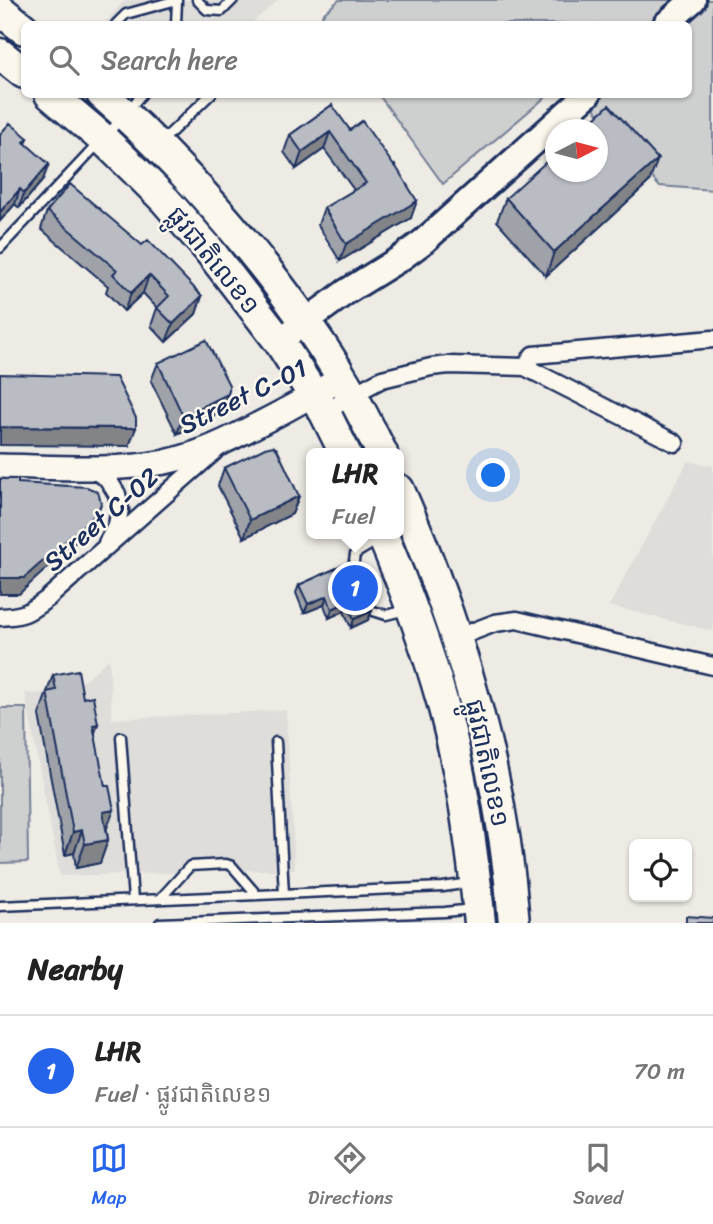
<!DOCTYPE html>
<html lang="en">
<head>
<meta charset="utf-8">
<style>
  body { margin:0; font-family:Sriracha,"Noto Sans Khmer",sans-serif; background:#f2f2f2; color:#222 }
  .controls { position:absolute; right:21px; bottom:21px; display:grid; overflow:hidden; border-radius:10px; box-shadow:0 2px 5px #0004 }
  .controls button { width:63px; height:63px; display:grid; place-items:center; padding:0; border:0; border-bottom:2px solid #e0e0e0; background:#fff; color:#222; font:35px sans-serif }
  .compass { position:absolute; left:545px; top:119px; width:63px; height:63px; border-radius:50%; background:#fff; box-shadow:0 2px 5px #0004; rotate:84deg }
  .you { position:absolute; left:494px; top:476px; width:24px; height:24px; margin:-18px; border:5px solid #fff; border-radius:50%; background:#1a73e8; box-shadow:0 0 0 10px #1a73e833 }
  .badge { display:grid; place-items:center; width:46px; height:46px; border-radius:50%; background:#2563eb; color:#fff; font-size:23px; font-weight:700 }
  .pin { position:absolute; translate:-50% -50%; border:4px solid #fff; box-shadow:0 2px 7px #0006 }
  .popup { position:absolute; left:306px; top:448px; width:98px; height:91px; box-sizing:border-box; display:grid; place-content:center; border-radius:10px; background:#fff; filter:drop-shadow(0 2px 5px #0005); font-size:23px; white-space:nowrap; color:#767676 }
  .popup b { font-size:26px; color:#222 }
  .popup::after { content:''; position:absolute; left:50%; top:100%; margin-left:-14px; border:14px solid transparent; border-top-color:#fff }
  .list { margin:0; padding:0; list-style:none }
  h2 { display:flex; justify-content:space-between; align-items:center; height:91px; margin:0; padding:0 28px; font-size:30px }
  h2 small { font-size:23px; font-weight:400; color:#767676 }
  .list li { display:grid; grid-template-columns:46px 1fr auto; gap:21px; align-items:center; box-sizing:border-box; height:112px; padding:0 28px; border-top:2px solid #e0e0e0 }
  .list b { display:block; font-size:26px; white-space:nowrap }
  .list p { margin:0; font-size:23px; white-space:nowrap; color:#767676 }
  .list em { font-size:23px; font-style:normal; color:#767676 }
  .icon { flex:none; width:38px; height:38px; fill:none; stroke:currentColor; stroke-width:2; stroke-linecap:round; stroke-linejoin:round }
  .map { position:relative; flex:none; width:713px; height:923px; overflow:hidden }
  .search { position:absolute; background:#fff; box-shadow:0 2px 5px #0004; left:21px; right:21px; top:21px; height:77px; display:flex; align-items:center; gap:18px; box-sizing:border-box; padding:0 24px; border-radius:10px; color:#767676; font-size:26px }
  .sheet { height:203px; background:#fff }
  nav { display:flex; justify-content:space-around; align-items:center; box-sizing:border-box; height:98px; border-top:2px solid #e0e0e0; background:#fff; font-size:19px; color:#767676 }
  nav a { display:grid; justify-items:center; gap:4px }
  nav .on { color:#2563eb }
  .map>svg:first-child { display:block }
  .built { fill:#deddda }
  .green { fill:#cecfcf; stroke:#747f96; stroke-width:2 }
  .lines { fill:none; stroke-linecap:round; stroke-linejoin:round }
  .lane-casing { stroke:#1b2f5e; stroke-width:13 }
  .street-casing { stroke:#1b2f5e; stroke-width:21 }
  .secondary-casing { stroke:#1b2f5e; stroke-width:28 }
  .primary-casing { stroke:#1b2f5e; stroke-width:30 }
  .highway-casing { stroke:#1b2f5e; stroke-width:35 }
  .lane { stroke:#fbf7ec; stroke-width:8 }
  .street { stroke:#fbf7ec; stroke-width:16 }
  .secondary { stroke:#fbf7ec; stroke-width:23 }
  .primary { stroke:#fbf7ec; stroke-width:24 }
  .highway { stroke:#fbf7ec; stroke-width:30 }
  .wall { fill:#9fa2a8; stroke:#1b2f5e; stroke-width:2 }
  .shaded-wall { fill:#828488; stroke:#1b2f5e; stroke-width:2 }
  .building { fill:#b9bcc3; stroke:#1b2f5e; stroke-width:2 }
  .labels { text-anchor:middle; stroke-width:5; stroke-linejoin:round; paint-order:stroke }
  .street-label { font-size:26px; fill:#1b2f5e; stroke:#fbf7ec }
</style>
</head>
<body>
<div class="map">
<svg width="713" height="923" viewBox="0 0 713 923">
  <rect width="100%" height="100%" fill="#eeebe4"/>
  <filter id="ink" filterUnits="userSpaceOnUse"><feTurbulence type="fractalNoise" baseFrequency=".0143" numOctaves="2"/><feDisplacementMap in="SourceGraphic" scale="14" xChannelSelector="R" yChannelSelector="G"/><feConvolveMatrix kernelMatrix="1 2 1 2 8 2 1 2 1" color-interpolation-filters="sRGB"/></filter>
  <g filter="url(#ink)">
    <path class="built" d="M 125,0 L 278,0 L 251,24 L 104,24 Z
      M 688,461 L 713,466 L 713,631 L 609,606 Z
      M 109,659 L 112,719 L 286,710 L 295,869 L 60,876 L 25,693 L 36,694 L 77,686 Z"/>
    <path class="green" d="M 339,0 L 713,0 L 713,190 L 659,186 L 583,95 L 688,94 L 688,24 L 329,24 L 322,15 Z
      M 379,95 L 548,95 L 443,184 Z
      M 0,708 L 26,708 L 28,862 L 0,863 Z"/>
    <g class="lines">
      <g class="lane-casing">
        <path id="lane" d="M 197,0 L 207,10 L 222,11 L 233,0
          M 116,24 L 126,14 L 177,0
          M 176,24 L 177,1
          M 107,135 L 142,94
          M 162,141 L 211,94
          M 0,248 L 98,144
          M 360,586 L 353,568 L 355,554 L 378,540
          M 367,602 L 370,610 L 386,615 L 406,610
          M 121,737 L 133,900
          M 276,742 L 284,894
          M 160,899 L 190,866 L 226,864 L 232,866 L 257,895
          M 0,906 L 443,887 L 469,883
          M 160,923 L 445,912 L 472,909"/>
      </g>
      <g class="street-casing">
        <path id="street" d="M 525,367 L 533,355 L 713,339
          M 325,413 L 352,395 L 382,379 L 431,367 L 449,365 L 525,367 L 675,443
          M 90,468 L 107,478 L 117,494 L 120,509 L 117,525 L 107,543
          M 0,617 C 24,616 28,613 47,599 L 216,450
          M 456,638 L 495,623 L 517,620 L 713,666"/>
      </g>
      <g class="secondary-casing">
        <path id="secondary" d="M 0,466 C 53,467 112,472 165,462 C 198,455 229,440 259,424 C 287,410 315,394 342,377"/>
      </g>
      <g class="primary-casing">
        <path id="primary" d="M 666,24 L 693,0
          M 279,341 L 346,292 L 401,258 L 424,241 L 588,94"/>
      </g>
      <g class="highway-casing">
        <path id="highway" d="M 0,10 L 24,29
          M 0,54 L 24,73
          M 50,94 L 103,139 L 135,170 L 165,200 L 208,249 L 279,341 L 325,413 L 345,453
          M 102,94 C 163,147 216,206 266,269 C 293,304 320,340 342,378 C 357,402 369,428 382,453
          M 399,490 C 460,628 503,772 514,923
          M 382,534 C 405,588 426,644 442,701 C 462,773 472,848 480,923"/>
      </g>
      <use href="#lane" class="lane"/>
      <use href="#street" class="street"/>
      <use href="#secondary" class="secondary"/>
      <use href="#primary" class="primary"/>
      <use href="#highway" class="highway"/>
    </g>
    <path class="wall" d="M 332,105 L 411,218 L 340,261 L 318,225 L 324,208 L 354,190 L 324,149 L 296,169 L 284,152 L 290,135 Z
      M 0,134 L 28,138 L 26,144 L 43,180 L 19,208 L 15,204 L 0,221 Z
      M 649,182 L 546,276 L 497,221 L 506,198 Z
      M 47,211 L 202,296 L 196,314 L 166,342 L 151,326 L 157,308 L 143,293 L 124,311 L 106,292 L 108,286 L 41,229 Z
      M 158,363 L 229,390 L 221,412 L 177,434 L 151,381 Z
      M 224,468 L 299,496 L 292,514 L 244,538 L 218,486 Z
      M 350,562 L 368,620 L 351,628 L 344,611 L 329,618 L 324,605 L 304,613 L 296,593 L 299,585 Z
      M 53,675 L 83,698 L 95,734 L 108,840 L 100,863 L 76,868 L 74,853 L 65,855 L 39,715 Z"/>
    <path class="shaded-wall" d="M 330,132 L 324,149 L 296,169 L 302,152 Z
      M 658,159 L 649,182 L 546,276 L 554,252 Z
      M 49,164 L 43,180 L 19,208 L 24,193 Z
      M 20,189 L 15,204 L 0,221 L 0,212 Z
      M 417,201 L 411,218 L 340,261 L 346,244 Z
      M 149,275 L 143,293 L 124,311 L 131,293 Z
      M 202,296 L 196,314 L 166,342 L 173,324 Z
      M 229,390 L 221,412 L 177,434 L 183,416 Z
      M 0,427 L 136,428 L 129,446 L 0,445 Z
      M 299,496 L 292,514 L 244,538 L 250,520 Z
      M 101,504 L 90,529 L 19,594 L 0,594 L 0,578 Z
      M 327,596 L 324,605 L 304,613 L 308,604 Z
      M 347,602 L 344,611 L 329,618 L 332,609 Z
      M 372,611 L 368,620 L 351,628 L 354,619 Z
      M 98,724 L 90,747 L 93,725 Z
      M 114,810 L 105,833 L 103,812 Z
      M 82,830 L 74,853 L 65,855 L 73,832 Z
      M 108,840 L 100,863 L 76,868 L 85,844 Z"/>
    <path class="building" d="M 332,105 L 350,130 L 362,121 L 394,166 L 395,165 L 417,201 L 346,244 L 324,208 L 366,183 L 330,132 L 302,152 L 290,135 Z
      M 609,105 L 658,159 L 554,252 L 506,198 L 556,153 L 556,172 L 598,172 L 598,130 L 582,130 Z
      M 10,123 L 28,138 L 24,142 L 49,164 L 24,193 L 20,189 L 0,212 L 0,134 Z
      M 70,184 L 142,245 L 148,240 L 202,296 L 173,324 L 157,308 L 169,296 L 149,275 L 131,293 L 113,274 L 117,270 L 47,211 Z
      M 206,340 L 229,385 L 229,390 L 228,394 L 183,416 L 158,363 Z
      M 0,374 L 116,377 L 136,418 L 136,428 L 0,427 Z
      M 273,446 L 277,449 L 299,496 L 250,520 L 224,468 L 265,448 Z
      M 0,479 L 18,479 L 18,483 L 87,487 L 97,492 L 99,495 L 101,504 L 96,514 L 24,578 L 0,578 Z
      M 350,562 L 372,611 L 354,619 L 347,602 L 332,609 L 327,596 L 308,604 L 299,585 Z
      M 78,670 L 83,698 L 93,696 L 98,724 L 93,725 L 105,786 L 109,786 L 114,810 L 103,812 L 108,840 L 85,844 L 82,830 L 73,832 L 47,692 L 56,690 L 53,675 Z
      M 686,916 L 713,918 L 713,923 L 686,923 Z"/>
  </g>
  <g class="labels">
    <g class="street-label">
      <text transform="translate(214 260) rotate(51)" y="9">ផ្លូវជាតិលេខ១</text>
      <text transform="translate(243 396) rotate(-26)" y="9">Street C-01</text>
      <text transform="translate(101 519) rotate(-41)" y="9">Street C-02</text>
      <text transform="translate(488 763) rotate(78)" y="9">ផ្លូវជាតិលេខ១</text>
    </g>
  </g>
</svg>
<div class="controls">
<button><svg class="icon" aria-label="locate" viewBox="0 0 24 24"><circle cx="12" cy="12" r="6"/><path d="M12 2v4M12 18v4M2 12h4M18 12h4"/></svg></button>
</div>
<svg class="compass" viewBox="-18 -18 36 36"><path d="M0-13l5 13h-10z" fill="#e53935"/><path d="M0 13l5-13h-10z" fill="#767676"/></svg>
<div class="you"></div>
<div class="pin badge" style="left:355px;top:588px">1</div>
<div class="popup"><b>LHR</b>Fuel</div>
<div class="search"><svg class="icon" aria-label="search" viewBox="0 0 24 24"><circle cx="10" cy="10" r="6"/><path d="M15 15l6 6"/></svg>Search here</div>
</div>
<section class="sheet">
<h2>Nearby<small></small></h2>
<ul class="list">
<li><span class="badge">1</span><div><b>LHR</b><p>Fuel · ផ្លូវជាតិលេខ១</p></div><em>70 m</em></li>
</ul>
</section>
<nav>
<a class="on"><svg class="icon" aria-label="map" viewBox="0 0 24 24"><path d="M3 6l6-2 6 2 6-2v14l-6 2-6-2-6 2zM9 4v14M15 6v14"/></svg>Map</a>
<a><svg class="icon" aria-label="directions" viewBox="0 0 24 24"><path d="M12 3l9 9-9 9-9-9zM9 14v-3h6M13 9l2 2-2 2"/></svg>Directions</a>
<a><svg class="icon" aria-label="saved" viewBox="0 0 24 24"><path d="M7 4h10v16l-5-4-5 4z"/></svg>Saved</a>
</nav>
</body>
</html>
